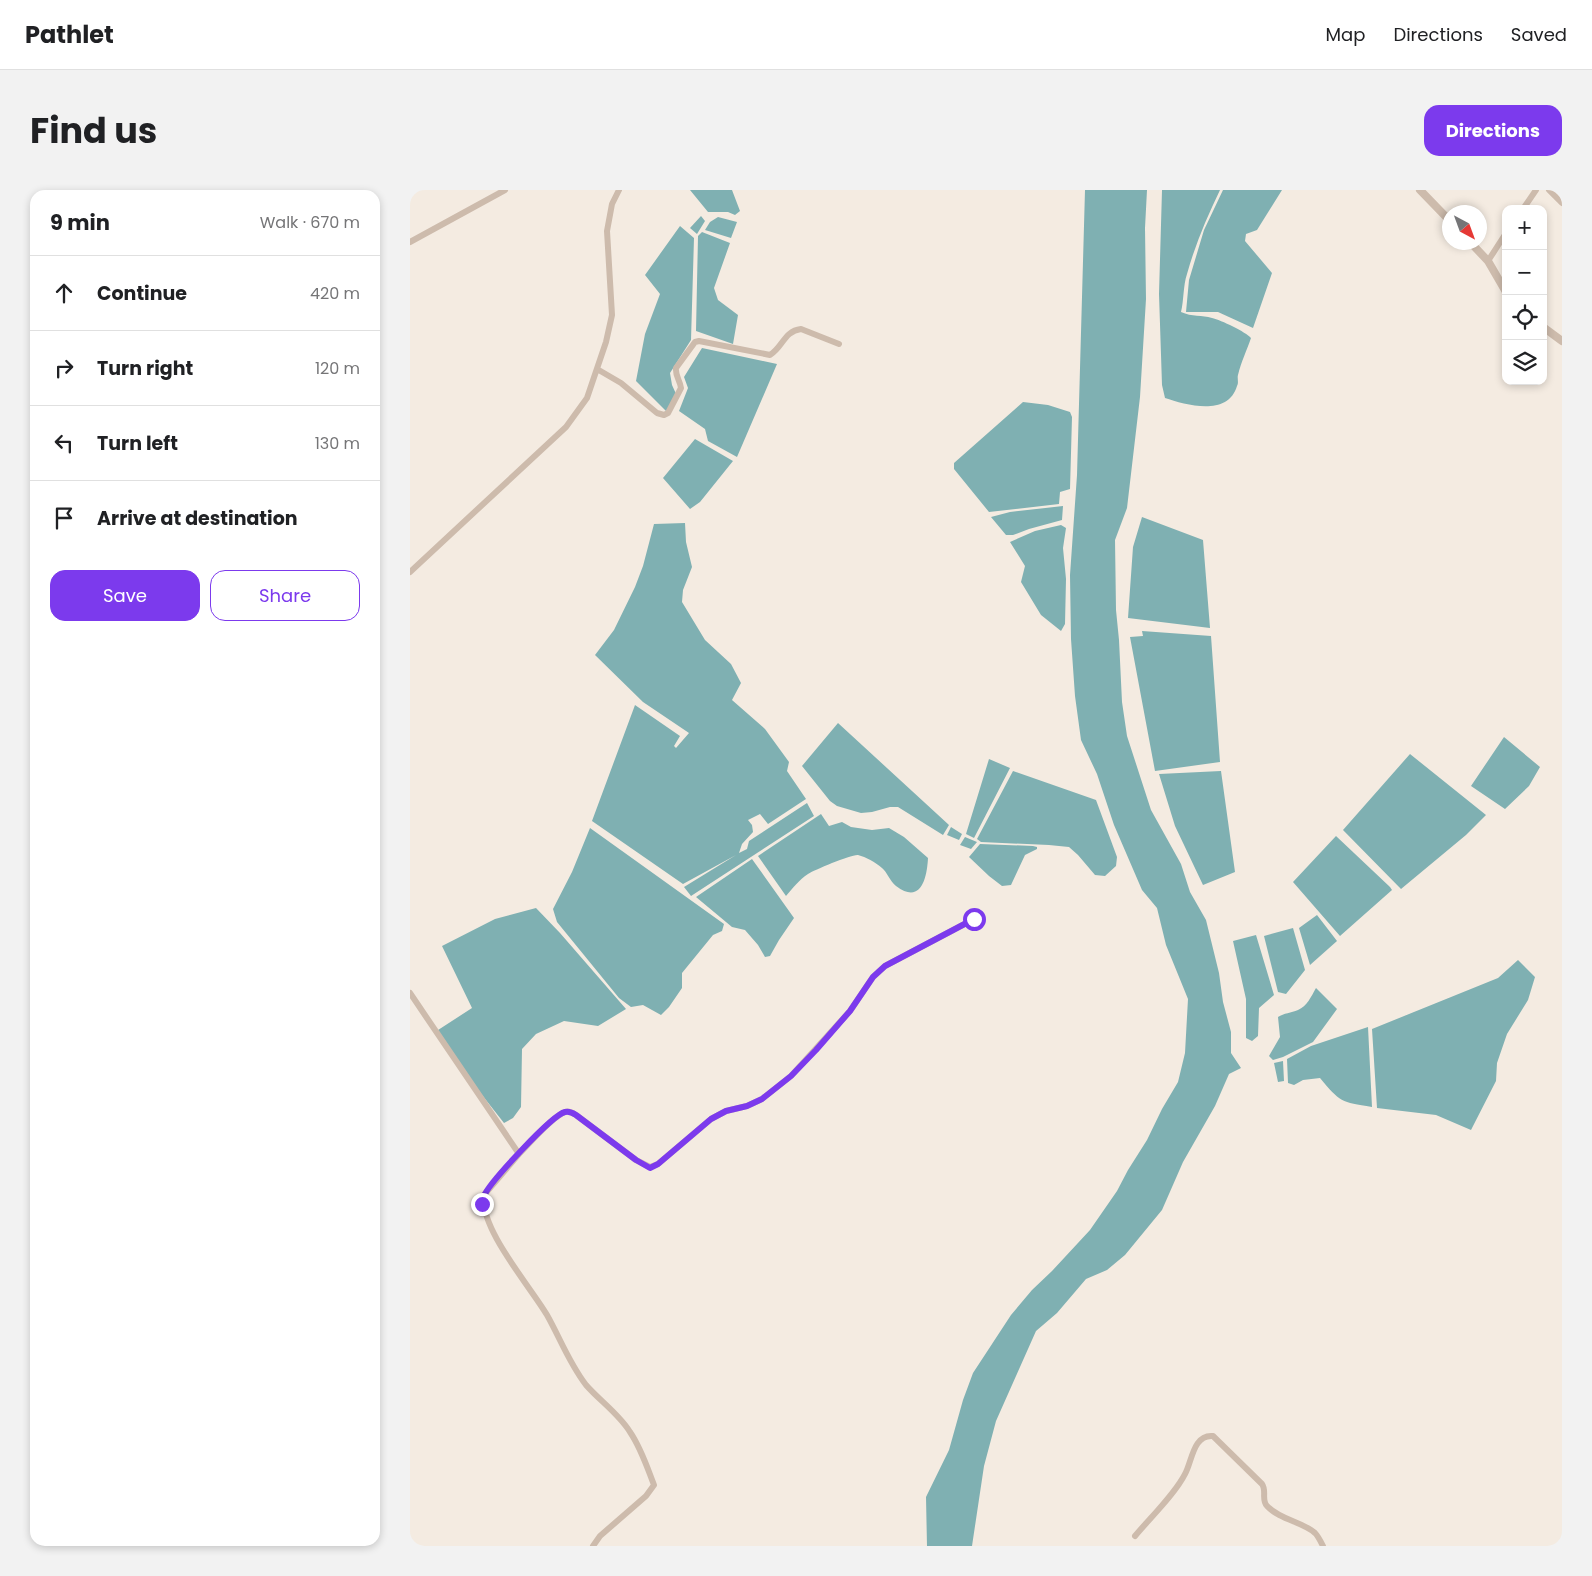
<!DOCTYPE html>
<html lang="en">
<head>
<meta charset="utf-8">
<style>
  body { margin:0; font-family:Poppins,sans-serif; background:#f2f2f2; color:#202124 }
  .controls { position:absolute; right:15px; top:15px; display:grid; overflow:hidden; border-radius:10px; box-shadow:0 2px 8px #0003 }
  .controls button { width:45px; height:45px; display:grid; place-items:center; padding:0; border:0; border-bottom:1px solid #e0e0e0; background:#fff; color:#202124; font:25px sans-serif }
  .compass { position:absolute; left:1032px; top:15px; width:45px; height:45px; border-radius:50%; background:#fff; box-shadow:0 2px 8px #0003; rotate:139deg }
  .stop { position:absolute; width:15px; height:15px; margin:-11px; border:4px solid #7c3aed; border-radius:50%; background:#fff }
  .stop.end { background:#7c3aed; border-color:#fff; box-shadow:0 1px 5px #0008 }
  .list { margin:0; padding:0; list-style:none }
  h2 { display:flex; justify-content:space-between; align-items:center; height:65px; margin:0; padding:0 20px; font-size:21px }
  h2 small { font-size:16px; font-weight:400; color:#757577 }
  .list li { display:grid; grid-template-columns:32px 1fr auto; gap:15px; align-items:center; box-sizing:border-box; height:75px; padding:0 20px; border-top:1px solid #e0e0e0 }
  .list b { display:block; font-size:19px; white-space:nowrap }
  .list em { font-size:16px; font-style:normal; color:#757577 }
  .actions { display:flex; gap:10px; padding:15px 20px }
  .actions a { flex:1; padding:11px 0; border:1px solid #7c3aed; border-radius:15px; text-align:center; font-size:18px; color:#7c3aed }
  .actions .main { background:#7c3aed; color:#fff }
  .icon { flex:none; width:28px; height:28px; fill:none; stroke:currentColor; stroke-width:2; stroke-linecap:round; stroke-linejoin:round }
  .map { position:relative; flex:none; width:1152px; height:1356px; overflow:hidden; border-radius:15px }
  header { display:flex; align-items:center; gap:30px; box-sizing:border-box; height:70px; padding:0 25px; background:#fff; border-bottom:1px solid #e0e0e0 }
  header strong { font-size:24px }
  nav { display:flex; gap:28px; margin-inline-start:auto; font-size:18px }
  .intro { display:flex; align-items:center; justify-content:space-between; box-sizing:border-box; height:120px; padding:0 30px }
  h1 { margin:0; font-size:35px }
  .button { padding:12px 22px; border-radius:15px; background:#7c3aed; color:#fff; font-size:18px; font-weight:700 }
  main { display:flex; gap:30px; padding:0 30px }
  aside { flex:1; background:#fff; border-radius:15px; box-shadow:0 2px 8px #0003 }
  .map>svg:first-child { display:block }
  .water { fill:#7fb0b2 }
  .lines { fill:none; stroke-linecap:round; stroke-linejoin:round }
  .minor { stroke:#cdbbac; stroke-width:6 }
  .tertiary { stroke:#cdbbac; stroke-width:8 }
  .route { stroke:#7c3aed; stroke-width:6 }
</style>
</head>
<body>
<header>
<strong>Pathlet</strong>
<nav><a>Map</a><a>Directions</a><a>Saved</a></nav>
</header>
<div class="intro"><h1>Find us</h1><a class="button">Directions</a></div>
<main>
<aside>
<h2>9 min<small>Walk · 670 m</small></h2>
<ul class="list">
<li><svg class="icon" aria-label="ahead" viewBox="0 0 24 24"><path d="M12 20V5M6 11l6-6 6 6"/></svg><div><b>Continue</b></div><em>420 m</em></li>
<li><svg class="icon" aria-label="right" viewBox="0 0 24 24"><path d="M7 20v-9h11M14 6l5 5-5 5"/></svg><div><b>Turn right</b></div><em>120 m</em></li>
<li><svg class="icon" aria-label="left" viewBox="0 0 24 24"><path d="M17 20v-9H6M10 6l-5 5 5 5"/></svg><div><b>Turn left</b></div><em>130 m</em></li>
<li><svg class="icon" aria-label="arrive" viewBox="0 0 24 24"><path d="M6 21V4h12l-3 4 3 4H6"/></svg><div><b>Arrive at destination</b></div></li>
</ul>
<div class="actions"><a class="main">Save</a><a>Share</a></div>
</aside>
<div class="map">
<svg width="1152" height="1356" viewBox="0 0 1152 1356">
  <rect width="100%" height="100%" fill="#f4ebe1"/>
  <path class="water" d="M 280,0 L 322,0 L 330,21 L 325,25 L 318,22 L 298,22 Z
    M 675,0 L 737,0 L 735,38 L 736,109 L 730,207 L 717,318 L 705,350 L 706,420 L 709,450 L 712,512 L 717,546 L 741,620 L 771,674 L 780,702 L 796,730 L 809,783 L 813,812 L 821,842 L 821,863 L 831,878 L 819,884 L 805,916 L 773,972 L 752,1020 L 715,1065 L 697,1080 L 676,1089 L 647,1123 L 626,1141 L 586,1231 L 574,1276 L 562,1356 L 517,1356 L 516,1307 L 539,1260 L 553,1210 L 563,1183 L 601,1125 L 622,1100 L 642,1081 L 680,1040 L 707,1001 L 718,980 L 737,950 L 752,919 L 768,892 L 775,863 L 778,809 L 756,755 L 747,718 L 732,700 L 704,635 L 687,584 L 671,550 L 665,506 L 661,449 L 660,385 L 667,285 Z
    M 752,0 L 810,0 C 797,27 785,55 777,84 C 773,96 774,110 771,122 C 782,127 792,125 802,128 C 811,130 836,142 841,148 C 837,160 831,172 828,185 C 827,188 829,193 827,196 C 818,227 776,215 755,208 L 752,195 L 749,104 Z
    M 813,0 L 872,0 L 847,40 L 836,44 L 835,51 L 862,83 L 843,138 L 808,122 L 776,122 L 779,90 L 794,40 Z
    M 291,26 L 295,31 L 287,44 L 280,38 Z
    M 308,27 L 327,32 L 321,48 L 295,40 L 300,32 Z
    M 270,36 L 284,48 L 281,150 L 260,183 L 262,195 L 267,206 L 258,223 L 226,191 L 235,144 L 250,104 L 235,85 Z
    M 292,42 L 320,53 L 304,98 L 308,110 L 328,125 L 323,154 L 286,141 L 288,46 Z
    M 292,158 L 367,174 L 327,267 L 298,251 L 295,239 L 269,221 L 278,198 L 274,187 Z
    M 613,212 L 638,215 L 660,222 L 662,227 L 660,299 L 650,302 L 649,314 L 579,322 L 544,279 L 544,273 Z
    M 285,249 L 323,271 L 290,312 L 280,319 L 253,288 Z
    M 653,316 L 652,330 L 619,339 L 603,345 L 596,345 L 581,327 L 600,322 Z
    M 732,327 L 793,350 L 800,438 L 718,428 L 723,357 Z
    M 275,333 L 276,352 L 282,377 L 273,400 L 272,412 L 295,450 L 321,474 L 331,493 L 322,510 L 355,539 L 379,572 L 377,581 L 396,609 L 358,634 L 350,624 L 338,630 L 342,635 L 343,642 L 332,654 L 329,663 L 337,659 L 339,651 L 397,613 L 404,626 L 281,706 L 274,697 L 326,665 L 273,694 L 182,631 L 225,515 L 270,546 L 264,556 L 266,558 L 279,543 L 233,512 L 185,465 L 204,440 L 225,397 L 233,376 L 244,334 Z
    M 651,335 L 656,338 L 653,358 L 656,389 L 655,434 L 651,441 L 631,425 L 611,392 L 615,376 L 600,352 L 625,341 Z
    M 732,441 L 801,446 L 810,572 L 745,581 L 720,447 L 733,446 Z
    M 428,533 L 539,635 L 533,645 L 488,617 L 480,617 L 462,622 L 451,623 L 427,616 L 420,611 L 392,576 Z
    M 1094,547 L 1130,577 L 1119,596 L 1095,619 L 1061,596 Z
    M 1000,564 L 1076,625 L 1056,645 L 991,699 L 933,640 Z
    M 579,569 L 600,578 L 564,648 L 556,644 Z
    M 603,581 L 686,610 L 707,667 L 706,676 L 695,686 L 685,685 L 668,665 L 659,657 L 639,655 L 571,652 L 567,649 Z
    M 811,581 L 825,682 L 793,695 L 765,636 L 749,584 Z
    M 411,624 L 419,636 L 432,632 L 441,637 L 462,640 L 479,638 L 494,647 L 518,668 C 517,688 511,715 486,696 C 480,691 477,682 472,678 C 465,672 456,667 448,665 C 442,664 404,680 398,684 C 389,690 383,698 376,706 L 348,666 Z
    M 541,637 L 552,644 L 549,650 L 537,645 Z
    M 180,638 L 314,734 L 312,741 L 303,745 L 272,783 L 272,798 L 259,817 L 251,825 L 233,815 L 221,817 L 209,808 L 147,732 L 143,719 L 162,682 Z
    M 926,646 L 980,697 L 982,700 L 930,746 L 883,692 Z
    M 555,647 L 567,652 L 561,659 L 550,655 Z
    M 570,654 L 623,656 L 627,657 L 627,659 L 615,665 L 601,695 L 592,696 L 579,686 L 559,667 Z
    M 342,669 L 384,728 L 369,750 L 360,766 L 355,767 L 348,755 L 335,740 L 322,737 L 286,707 Z
    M 126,718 L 150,743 L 216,819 L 188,836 L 154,831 L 126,844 L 112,859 L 111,917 L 103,928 L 94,933 L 46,872 L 25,842 L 62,818 L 32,756 L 85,729 Z
    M 907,725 L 927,751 L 900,775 L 889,738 Z
    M 883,738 L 895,780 L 876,804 L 868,802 L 854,746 Z
    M 846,745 L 864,805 L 849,818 L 848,846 L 842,851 L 836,848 L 836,809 L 823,751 Z
    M 1108,770 L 1125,787 L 1118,810 L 1097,844 L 1087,873 L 1086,891 L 1061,940 L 1026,925 L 967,918 L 962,839 L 1088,788 Z
    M 906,798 L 927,819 L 903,852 L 873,867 L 863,870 L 859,866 L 870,847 L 868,827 C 874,823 881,823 888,820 C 897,816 901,807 906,798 Z
    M 958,837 L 962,917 C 931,912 930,912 910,888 L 893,890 L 884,895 L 878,893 L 877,869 L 901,856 Z
    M 873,871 L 874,891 L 868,892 L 864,873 Z"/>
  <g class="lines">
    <path class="minor" d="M 1139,0 L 1152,13
      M 1113,19 L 1126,0
      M 0,52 L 95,0
      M 1078,71 L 1096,43
      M 187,179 L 211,193 L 247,223 L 254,225 L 258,223 L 271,198 C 270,190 265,186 266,178 L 285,152 L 289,151 L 360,165 C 373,157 374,141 391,139 L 429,154
      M 0,382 L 156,237 L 177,208 L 196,152 L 202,125 L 197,41 L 202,14 L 209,0
      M 0,803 L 109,964 C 119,954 143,926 155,922 C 159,920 163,923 166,925 L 226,970 L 240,977 L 248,974 L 301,929 L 316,921 L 337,916 L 352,909 L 381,886 L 440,821 L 463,787 L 475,776 L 564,729
      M 109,964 L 74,1005 C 69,1038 120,1096 137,1125 C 150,1148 159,1173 176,1195 C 190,1211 209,1224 220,1242 C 231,1258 237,1277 244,1295 L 236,1306 L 190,1346 L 183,1356
      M 725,1346 C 740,1328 765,1304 775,1284 C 782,1272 783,1244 803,1246 L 852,1294 C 857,1301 851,1310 857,1316 C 870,1330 893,1332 905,1343 C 908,1346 911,1352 913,1356"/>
    <path class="tertiary" d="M 1010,0 L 1040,31
      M 1060,52 L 1078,71 L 1096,102
      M 1133,137 L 1152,151"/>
  </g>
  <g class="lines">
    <path class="route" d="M 72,1014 C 73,1012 73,1009 74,1006 C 79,993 142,925 155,922 C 159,921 163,923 166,925 L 226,970 L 240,978 L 248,974 L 301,929 L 316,921 L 337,916 L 352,909 L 381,886 L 406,860 L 440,821 L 463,787 L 475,776 L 564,729"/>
  </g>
</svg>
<div class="controls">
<button>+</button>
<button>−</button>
<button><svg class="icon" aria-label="locate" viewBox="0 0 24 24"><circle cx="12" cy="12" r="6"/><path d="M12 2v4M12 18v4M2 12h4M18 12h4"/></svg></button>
<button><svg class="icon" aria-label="layers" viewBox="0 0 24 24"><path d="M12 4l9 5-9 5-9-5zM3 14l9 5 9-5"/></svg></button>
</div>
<svg class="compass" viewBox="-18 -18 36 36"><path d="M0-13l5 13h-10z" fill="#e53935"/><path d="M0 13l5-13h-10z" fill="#757577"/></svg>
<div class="stop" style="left:564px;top:729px"></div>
<div class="stop end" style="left:72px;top:1014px"></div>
</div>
</main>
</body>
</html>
